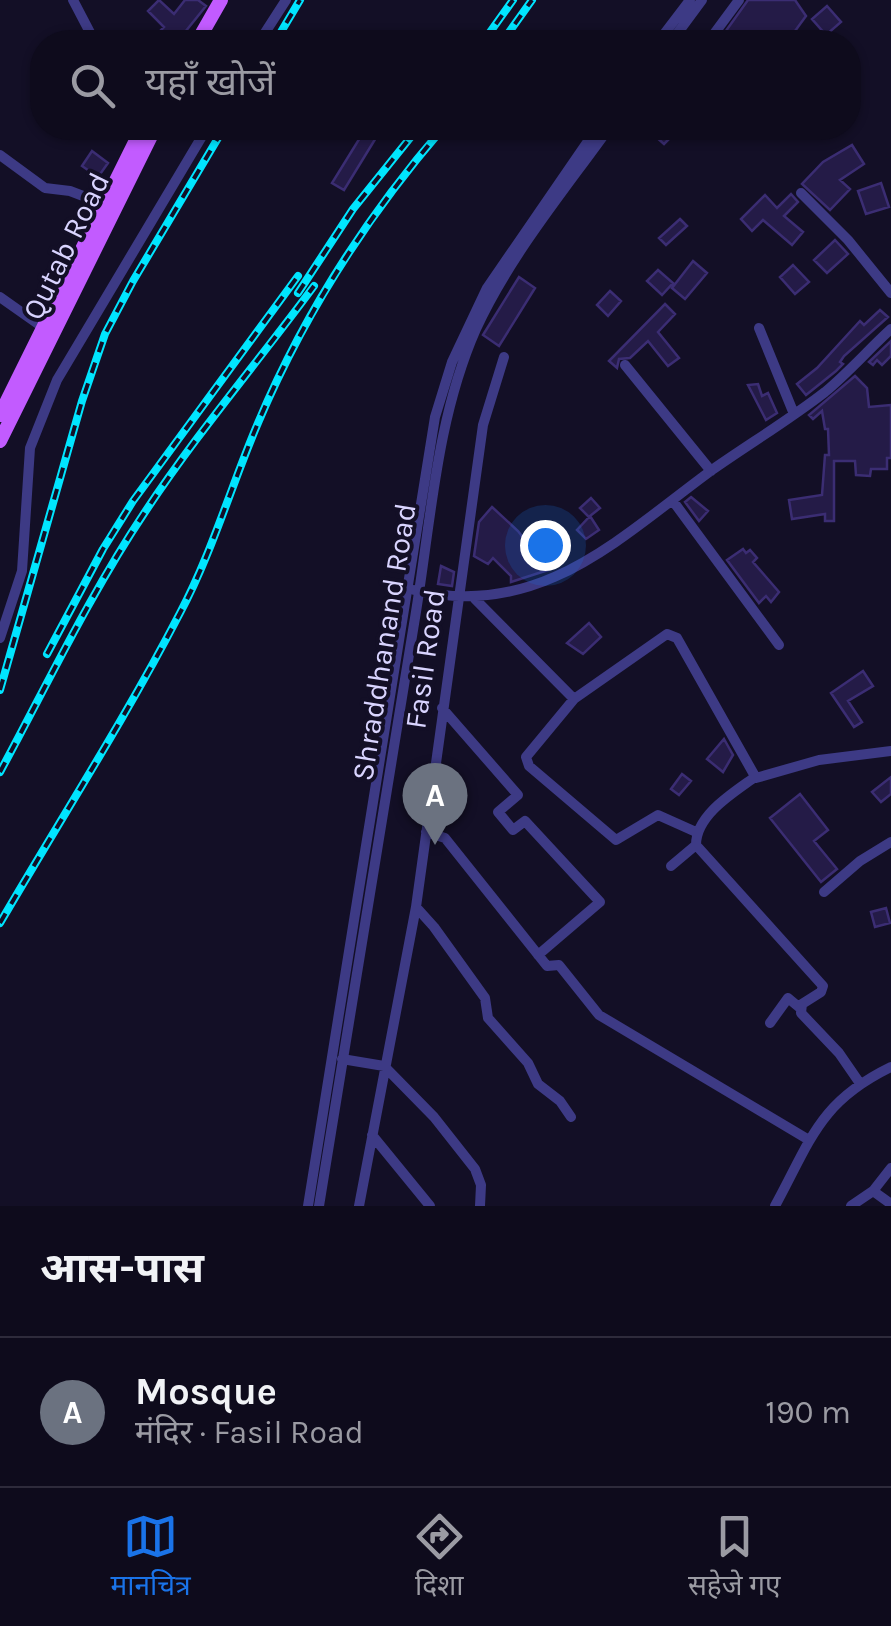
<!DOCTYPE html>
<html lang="hi">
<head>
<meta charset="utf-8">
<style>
  body { margin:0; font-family:Karla,"Noto Sans Devanagari",sans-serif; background:#171425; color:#f1f3f6 }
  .you { position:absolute; left:545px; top:545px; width:35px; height:35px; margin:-25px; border:8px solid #fff; border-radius:50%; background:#1a73e8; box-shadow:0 0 0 15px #1a73e833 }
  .badge { display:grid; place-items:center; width:65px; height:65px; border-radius:50%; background:#1a73e8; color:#fff; font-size:32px; font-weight:700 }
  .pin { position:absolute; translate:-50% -82px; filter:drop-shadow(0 2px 5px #0008) }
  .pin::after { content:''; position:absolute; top:52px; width:35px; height:30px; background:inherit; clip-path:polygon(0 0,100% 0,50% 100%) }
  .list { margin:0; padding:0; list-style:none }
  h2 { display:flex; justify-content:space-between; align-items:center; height:130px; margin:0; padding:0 40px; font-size:42px }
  h2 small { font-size:32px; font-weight:400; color:#9b9ba3 }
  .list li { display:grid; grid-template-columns:65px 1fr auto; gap:30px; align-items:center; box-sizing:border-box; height:150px; padding:0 40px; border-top:2px solid #2e2b3b }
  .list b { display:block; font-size:38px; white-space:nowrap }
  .list p { margin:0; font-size:32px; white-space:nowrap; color:#9b9ba3 }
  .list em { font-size:32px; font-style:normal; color:#9b9ba3 }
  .icon { flex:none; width:55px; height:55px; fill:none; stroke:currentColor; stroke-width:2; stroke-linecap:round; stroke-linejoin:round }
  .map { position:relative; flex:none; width:891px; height:1206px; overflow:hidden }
  .search { position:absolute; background:#0e0b1c; box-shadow:0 2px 8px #0004; left:30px; right:30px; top:30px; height:110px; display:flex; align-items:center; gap:25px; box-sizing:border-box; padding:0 35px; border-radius:40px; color:#9b9ba3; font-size:38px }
  .sheet { height:280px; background:#0e0b1c }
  nav { display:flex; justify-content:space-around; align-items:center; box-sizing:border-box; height:140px; border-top:2px solid #2e2b3b; background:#0e0b1c; font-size:28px; color:#9b9ba3 }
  nav a { display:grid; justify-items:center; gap:5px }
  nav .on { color:#1a73e8 }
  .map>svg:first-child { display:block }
  .building { fill:#241b47; stroke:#3b2d73; stroke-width:2.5 }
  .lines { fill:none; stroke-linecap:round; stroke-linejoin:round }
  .minor { stroke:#3d3a85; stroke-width:10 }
  .major { stroke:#c25bff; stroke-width:14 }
  .rail-casing { stroke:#00e5ff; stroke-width:8 }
  .rail { stroke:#130f26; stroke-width:4; stroke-dasharray:11; stroke-linecap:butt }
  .labels { text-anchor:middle; stroke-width:8; stroke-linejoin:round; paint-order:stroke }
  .street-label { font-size:30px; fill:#d9d4ff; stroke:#130f26 }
</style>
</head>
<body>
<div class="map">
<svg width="891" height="1206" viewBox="0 0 891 1206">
  <rect width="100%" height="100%" fill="#130f26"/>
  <path class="building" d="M 159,0 L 174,14 L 185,0 L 198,0 L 206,6 L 177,42 L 161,30 L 164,27 L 148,11 Z
    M 748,0 L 795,0 L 806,16 L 787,42 L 718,42 Z
    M 827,6 L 841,22 L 826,35 L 812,19 Z
    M 366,128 L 382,128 L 344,190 L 332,183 Z
    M 646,128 L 669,128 L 675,133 L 664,144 Z
    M 852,145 L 864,164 L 840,180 L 850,189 L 830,210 L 802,184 L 823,162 Z
    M 92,151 L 108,163 L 98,177 L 82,166 Z
    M 881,183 L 889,207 L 866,214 L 858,191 Z
    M 791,194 L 798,202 L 784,216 L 803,232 L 792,245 L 763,220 L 752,231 L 741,219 L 765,195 L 777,208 Z
    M 680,219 L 687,226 L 666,245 L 659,238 Z
    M 835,240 L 848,254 L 827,273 L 814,260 Z
    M 693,261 L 707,273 L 685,299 L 672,288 Z
    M 793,265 L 809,282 L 795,294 L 780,277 Z
    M 658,270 L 673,283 L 662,295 L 647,281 Z
    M 519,277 L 535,288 L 499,346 L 483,335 Z
    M 610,291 L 621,301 L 608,316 L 597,305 Z
    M 665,304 L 675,314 L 658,332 L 679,358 L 668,366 L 648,341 L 630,358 L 619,359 L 617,368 L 609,361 Z
    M 880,310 L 888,317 L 844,356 L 840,362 L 843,364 L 836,371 L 806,395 L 797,384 L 817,368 L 860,321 L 864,325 Z
    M 891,341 L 891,356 L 882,365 L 877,360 L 873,365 L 869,362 Z
    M 855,376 L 867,388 L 869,407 L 891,405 L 891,458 L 887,458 L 887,469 L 871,469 L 870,476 L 856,475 L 855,461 L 834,461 L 834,521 L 825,521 L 825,514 L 792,519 L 789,500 L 822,495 L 825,455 L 829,455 L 828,429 L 825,429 L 822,411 L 813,419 L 809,415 Z
    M 758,384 L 762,396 L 768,393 L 777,413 L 766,420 L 748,385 Z
    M 691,497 L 708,511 L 699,521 L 685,502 Z
    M 591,498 L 600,508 L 590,516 L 599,530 L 586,539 L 577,530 L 589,517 L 580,508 Z
    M 492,507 L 518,531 L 548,570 L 511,582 L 511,576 L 493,558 L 488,564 L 474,556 L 479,522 Z
    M 743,549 L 746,553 L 750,550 L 757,558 L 753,562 L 779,592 L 771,602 L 766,596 L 759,603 L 727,560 Z
    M 441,566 L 454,572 L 452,586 L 438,584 Z
    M 589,623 L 601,637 L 583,654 L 567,643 Z
    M 863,671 L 873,686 L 848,701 L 862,722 L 854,727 L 831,693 Z
    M 724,739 L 733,755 L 723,772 L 707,759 Z
    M 682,774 L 691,781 L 679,795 L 671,789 Z
    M 891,777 L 891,794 L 881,802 L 872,792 Z
    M 800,794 L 828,830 L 814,841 L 837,869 L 821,882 L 770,818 Z
    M 886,908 L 890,923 L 875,927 L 871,912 Z"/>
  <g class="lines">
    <path class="minor" d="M 73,0 L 95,42
      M 259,42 L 286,0
      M 658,42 L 690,0
      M 671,42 L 702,0
      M 708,42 L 739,0
      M 0,155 L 45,188 L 70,191 L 104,204
      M 801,193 L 848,240 L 891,293
      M 0,297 L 48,331
      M 759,328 L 794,414
      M 625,365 L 711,471
      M 673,501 L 779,645
      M 414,590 C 540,620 619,538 712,470 C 749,444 789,420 825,392 C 848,373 869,349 891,329
      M 475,599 L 574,699
      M 0,638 L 22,571 L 30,448 L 57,380 L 207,128
      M 442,708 L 518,795 L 498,812 L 513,830 L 525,821 L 600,902 L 538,955
      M 426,832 L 445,838 L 547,966 L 559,965 L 599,1015 L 809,1140
      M 696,832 L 658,815 L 616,840 L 529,766 L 526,757 L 574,699 L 667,634 L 677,638 L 756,778 L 819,760 L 891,751
      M 696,845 L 823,986 L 821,992 L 802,1004 L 801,1013 L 839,1053 L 859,1082
      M 671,866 L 696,845 C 696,815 733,793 755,777
      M 824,892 L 860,861 L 891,842
      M 416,907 L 434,927 L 485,998 L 488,1018 L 528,1063 L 538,1084 L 560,1101 L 571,1117
      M 770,1023 L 788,998 L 800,1008
      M 342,1059 L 384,1066 L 434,1117 L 475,1169 L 481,1185 L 480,1206
      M 372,1135 L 430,1206
      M 873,1191 L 891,1204
      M 308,1206 L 435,417 L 452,362 L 487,288 L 597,128
      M 319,1206 C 350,1012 381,818 414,624 C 431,525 435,422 476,329 C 509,257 563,192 609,128
      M 359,1206 L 416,907 L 483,425 L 504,357
      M 775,1206 C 811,1140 819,1102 891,1067
      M 851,1206 L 873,1191 L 891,1168"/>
    <path class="major" d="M 197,42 L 221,0
      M 0,415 L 142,128
      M 0,441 L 155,128"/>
    <g class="rail-casing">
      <path id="rail" d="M 275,42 L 300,0
        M 483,42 L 513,0
        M 502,42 L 532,0
        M 298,293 L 353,209 L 418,128
        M 47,654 L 103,549 L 133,501 L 298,276
        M 0,690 L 82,401 L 105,334 L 133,281 L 224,128
        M 0,772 C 47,685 90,594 145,512 C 197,433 258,362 314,286
        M 0,923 C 60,820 125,719 180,613 C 212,553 231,486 258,423 C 303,316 368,215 443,128"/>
    </g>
    <use href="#rail" class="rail"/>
  </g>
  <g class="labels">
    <g class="street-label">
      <text transform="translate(66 246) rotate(-64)" y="10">Qutab Road</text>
      <text transform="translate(384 642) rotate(-81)" y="10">Shraddhanand Road</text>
      <text transform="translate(425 659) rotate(-82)" y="10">Fasil Road</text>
    </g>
  </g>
</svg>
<div class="you"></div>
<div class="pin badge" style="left:435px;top:845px;background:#6b7280">A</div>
<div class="search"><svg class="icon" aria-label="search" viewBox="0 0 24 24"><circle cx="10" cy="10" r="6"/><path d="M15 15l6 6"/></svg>यहाँ खोजें</div>
</div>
<section class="sheet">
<h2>आस-पास<small></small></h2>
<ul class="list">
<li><span class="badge" style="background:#6b7280">A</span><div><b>Mosque</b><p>मंदिर · Fasil Road</p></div><em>190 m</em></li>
</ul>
</section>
<nav>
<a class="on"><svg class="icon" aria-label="map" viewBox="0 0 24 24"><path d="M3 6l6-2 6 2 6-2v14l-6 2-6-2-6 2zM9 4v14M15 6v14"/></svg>मानचित्र</a>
<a><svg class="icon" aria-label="directions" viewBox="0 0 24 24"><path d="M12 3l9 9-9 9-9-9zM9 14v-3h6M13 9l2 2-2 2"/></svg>दिशा</a>
<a><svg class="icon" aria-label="saved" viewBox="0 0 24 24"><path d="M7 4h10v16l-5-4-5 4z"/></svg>सहेजे गए</a>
</nav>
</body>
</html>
